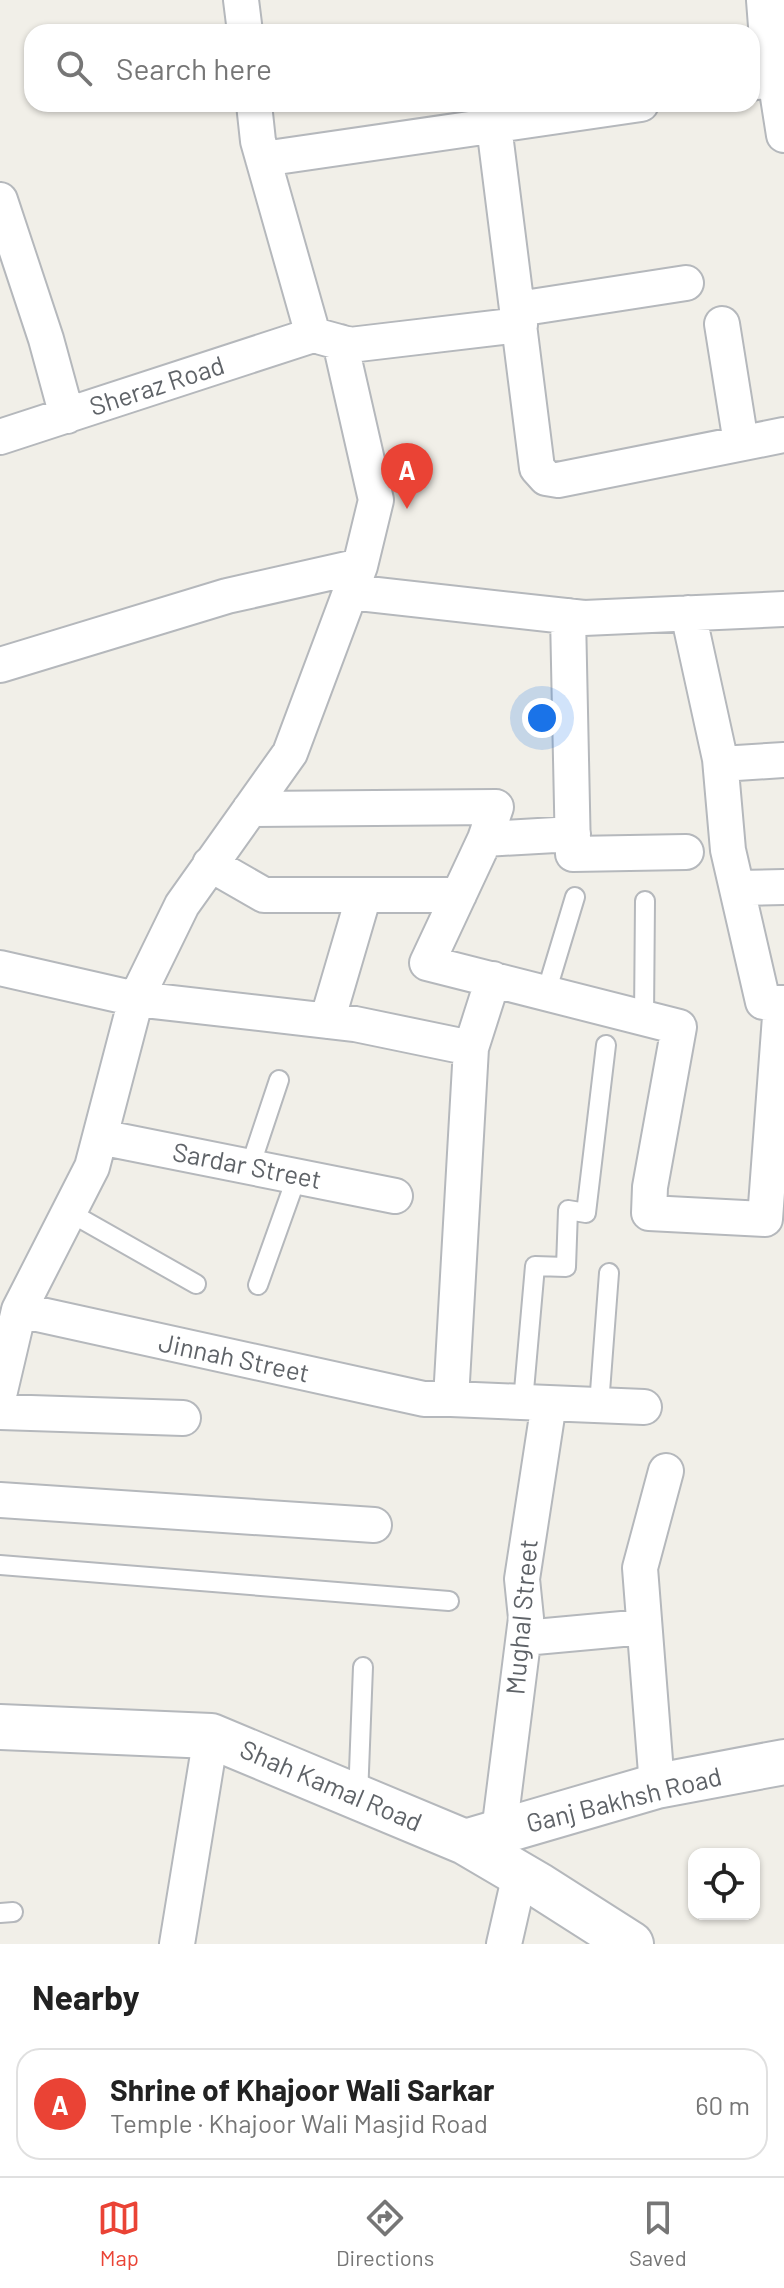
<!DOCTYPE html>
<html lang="en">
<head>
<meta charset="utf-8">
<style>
  body { margin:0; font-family:Barlow,sans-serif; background:#f2f2f2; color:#222 }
  .controls { position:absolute; right:24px; bottom:24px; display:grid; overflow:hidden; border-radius:16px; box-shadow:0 2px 6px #0004 }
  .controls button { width:72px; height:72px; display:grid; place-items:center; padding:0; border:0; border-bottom:2px solid #e0e0e0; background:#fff; color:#222; font:40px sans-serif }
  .you { position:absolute; left:542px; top:718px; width:28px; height:28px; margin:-20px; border:6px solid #fff; border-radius:50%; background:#1a73e8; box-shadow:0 0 0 12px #1a73e833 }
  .badge { display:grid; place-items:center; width:52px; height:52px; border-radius:50%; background:#ea4335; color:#fff; font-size:26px; font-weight:700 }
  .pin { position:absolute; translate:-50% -66px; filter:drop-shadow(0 2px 4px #0008) }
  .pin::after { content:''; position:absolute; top:42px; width:28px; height:24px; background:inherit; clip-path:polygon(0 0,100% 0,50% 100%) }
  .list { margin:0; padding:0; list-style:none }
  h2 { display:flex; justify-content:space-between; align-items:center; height:104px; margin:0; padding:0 32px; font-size:34px }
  h2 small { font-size:26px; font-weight:400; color:#767676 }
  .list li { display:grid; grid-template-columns:52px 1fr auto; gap:24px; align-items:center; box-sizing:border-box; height:112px; margin:0 16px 16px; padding:0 16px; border:2px solid #e0e0e0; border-radius:24px }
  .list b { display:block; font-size:30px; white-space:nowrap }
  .list p { margin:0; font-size:26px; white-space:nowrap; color:#767676 }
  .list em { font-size:26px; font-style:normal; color:#767676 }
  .icon { flex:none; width:44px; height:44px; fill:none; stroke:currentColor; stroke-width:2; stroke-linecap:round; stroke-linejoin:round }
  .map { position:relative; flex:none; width:784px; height:1944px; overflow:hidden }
  .search { position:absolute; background:#fff; box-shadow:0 2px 6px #0004; left:24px; right:24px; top:24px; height:88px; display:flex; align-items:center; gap:20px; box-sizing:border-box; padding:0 28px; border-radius:24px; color:#767676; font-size:30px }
  .sheet { height:232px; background:#fff }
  nav { display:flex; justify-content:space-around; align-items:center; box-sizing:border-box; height:112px; border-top:2px solid #e0e0e0; background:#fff; font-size:22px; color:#767676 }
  nav a { display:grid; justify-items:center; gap:4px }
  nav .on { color:#ea4335 }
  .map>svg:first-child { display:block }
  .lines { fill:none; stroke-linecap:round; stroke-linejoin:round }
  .service-casing { stroke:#b5b8bc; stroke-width:22 }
  .minor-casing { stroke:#b5b8bc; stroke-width:38 }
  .tertiary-casing { stroke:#b5b8bc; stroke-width:48 }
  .service { stroke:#fff; stroke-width:18 }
  .minor { stroke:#fff; stroke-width:34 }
  .tertiary { stroke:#fff; stroke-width:44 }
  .labels { text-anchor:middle; stroke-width:8; stroke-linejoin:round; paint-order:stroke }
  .street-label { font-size:26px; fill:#5f6368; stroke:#fff }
</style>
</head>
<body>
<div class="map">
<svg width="784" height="1944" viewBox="0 0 784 1944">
  <rect width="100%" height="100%" fill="#f1efe8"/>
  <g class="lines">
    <g class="service-casing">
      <path id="service" d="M 546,993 L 575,897
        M 644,1018 L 645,901
        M 250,1167 L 279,1080
        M 69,1212 L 196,1284
        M 258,1285 L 297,1176
        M 523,1402 L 535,1266 L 566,1267 L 568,1210 L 586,1213 L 606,1045
        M 599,1405 L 609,1273
        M 0,1565 L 449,1601
        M 358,1797 L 363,1667
        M 0,1913 L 13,1912"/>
    </g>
    <g class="minor-casing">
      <path id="minor" d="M 241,0 L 245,32
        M 752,83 L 775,78 L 784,135
        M 254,104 L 258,141 L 313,335
        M 494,126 L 537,468 L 546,478 L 558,480 L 784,435
        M 263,159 L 641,104
        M 0,200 L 46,339 L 67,416
        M 518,309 L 686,283
        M 722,324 L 741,443
        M 321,337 L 350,345 L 520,325
        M 0,437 L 313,335
        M 350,592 L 584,618 L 784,609
        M 688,613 L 720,759 L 728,850 L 763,1002 L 784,1003
        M 568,616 L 573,854 L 686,852
        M 0,665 L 227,596 L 360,566
        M 721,764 L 784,760
        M 250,809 L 496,807 L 485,839
        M 573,834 L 485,839 L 427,963 L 679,1027 L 650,1187 L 649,1213 L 765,1219 L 781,1003
        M 210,864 L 264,895 L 459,895
        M 737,888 L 784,887
        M 0,968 L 136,999 L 355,1024 L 471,1048
        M 493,979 L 471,1048 L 451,1399 L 644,1407
        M 327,1021 L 364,895
        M 100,1137 L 395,1196
        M 19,1310 L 424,1399 L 451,1399
        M 0,1391 L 19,1310 L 92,1167 L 136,999 L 182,905 L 290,753 L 360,566 L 376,500 L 340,342
        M 0,1412 L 183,1418
        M 0,1500 L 374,1525
        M 524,1638 L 644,1627
        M 657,1786 L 640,1568 L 666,1471
        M 499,1832 L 526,1618 L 522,1579 L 549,1403
        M 177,1944 L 211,1736
        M 504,1944 L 520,1874"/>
    </g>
    <g class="tertiary-casing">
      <path id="tertiary" d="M 769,0 L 775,78 L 784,76
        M 0,1727 L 211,1736 L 465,1842 L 540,1886 L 631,1944
        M 465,1842 L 657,1786 L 784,1762"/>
    </g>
    <use href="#service" class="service"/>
    <use href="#minor" class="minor"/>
    <use href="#tertiary" class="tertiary"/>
  </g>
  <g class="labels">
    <g class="street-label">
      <text transform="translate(157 386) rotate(-18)" y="9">Sheraz Road</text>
      <text transform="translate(247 1166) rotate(11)" y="9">Sardar Street</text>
      <text transform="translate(234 1358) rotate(12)" y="9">Jinnah Street</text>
      <text transform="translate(522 1617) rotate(-85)" y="9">Mughal Street</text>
      <text transform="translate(331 1786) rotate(23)" y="9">Shah Kamal Road</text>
      <text transform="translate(624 1800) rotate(-14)" y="9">Ganj Bakhsh Road</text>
    </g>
  </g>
</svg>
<div class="controls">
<button><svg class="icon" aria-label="locate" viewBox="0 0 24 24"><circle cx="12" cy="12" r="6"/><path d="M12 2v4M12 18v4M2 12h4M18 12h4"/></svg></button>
</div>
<div class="you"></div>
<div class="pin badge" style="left:407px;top:509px">A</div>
<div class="search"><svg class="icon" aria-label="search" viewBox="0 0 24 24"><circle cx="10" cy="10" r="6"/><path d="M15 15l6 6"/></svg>Search here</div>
</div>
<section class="sheet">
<h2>Nearby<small></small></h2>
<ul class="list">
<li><span class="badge">A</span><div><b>Shrine of Khajoor Wali Sarkar</b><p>Temple · Khajoor Wali Masjid Road</p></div><em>60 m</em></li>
</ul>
</section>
<nav>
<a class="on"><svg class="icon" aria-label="map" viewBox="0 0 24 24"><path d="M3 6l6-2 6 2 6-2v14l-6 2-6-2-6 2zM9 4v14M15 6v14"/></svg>Map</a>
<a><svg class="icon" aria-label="directions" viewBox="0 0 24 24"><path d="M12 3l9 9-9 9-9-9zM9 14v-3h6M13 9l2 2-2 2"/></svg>Directions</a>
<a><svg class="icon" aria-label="saved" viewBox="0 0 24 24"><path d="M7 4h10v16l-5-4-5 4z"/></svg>Saved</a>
</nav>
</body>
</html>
